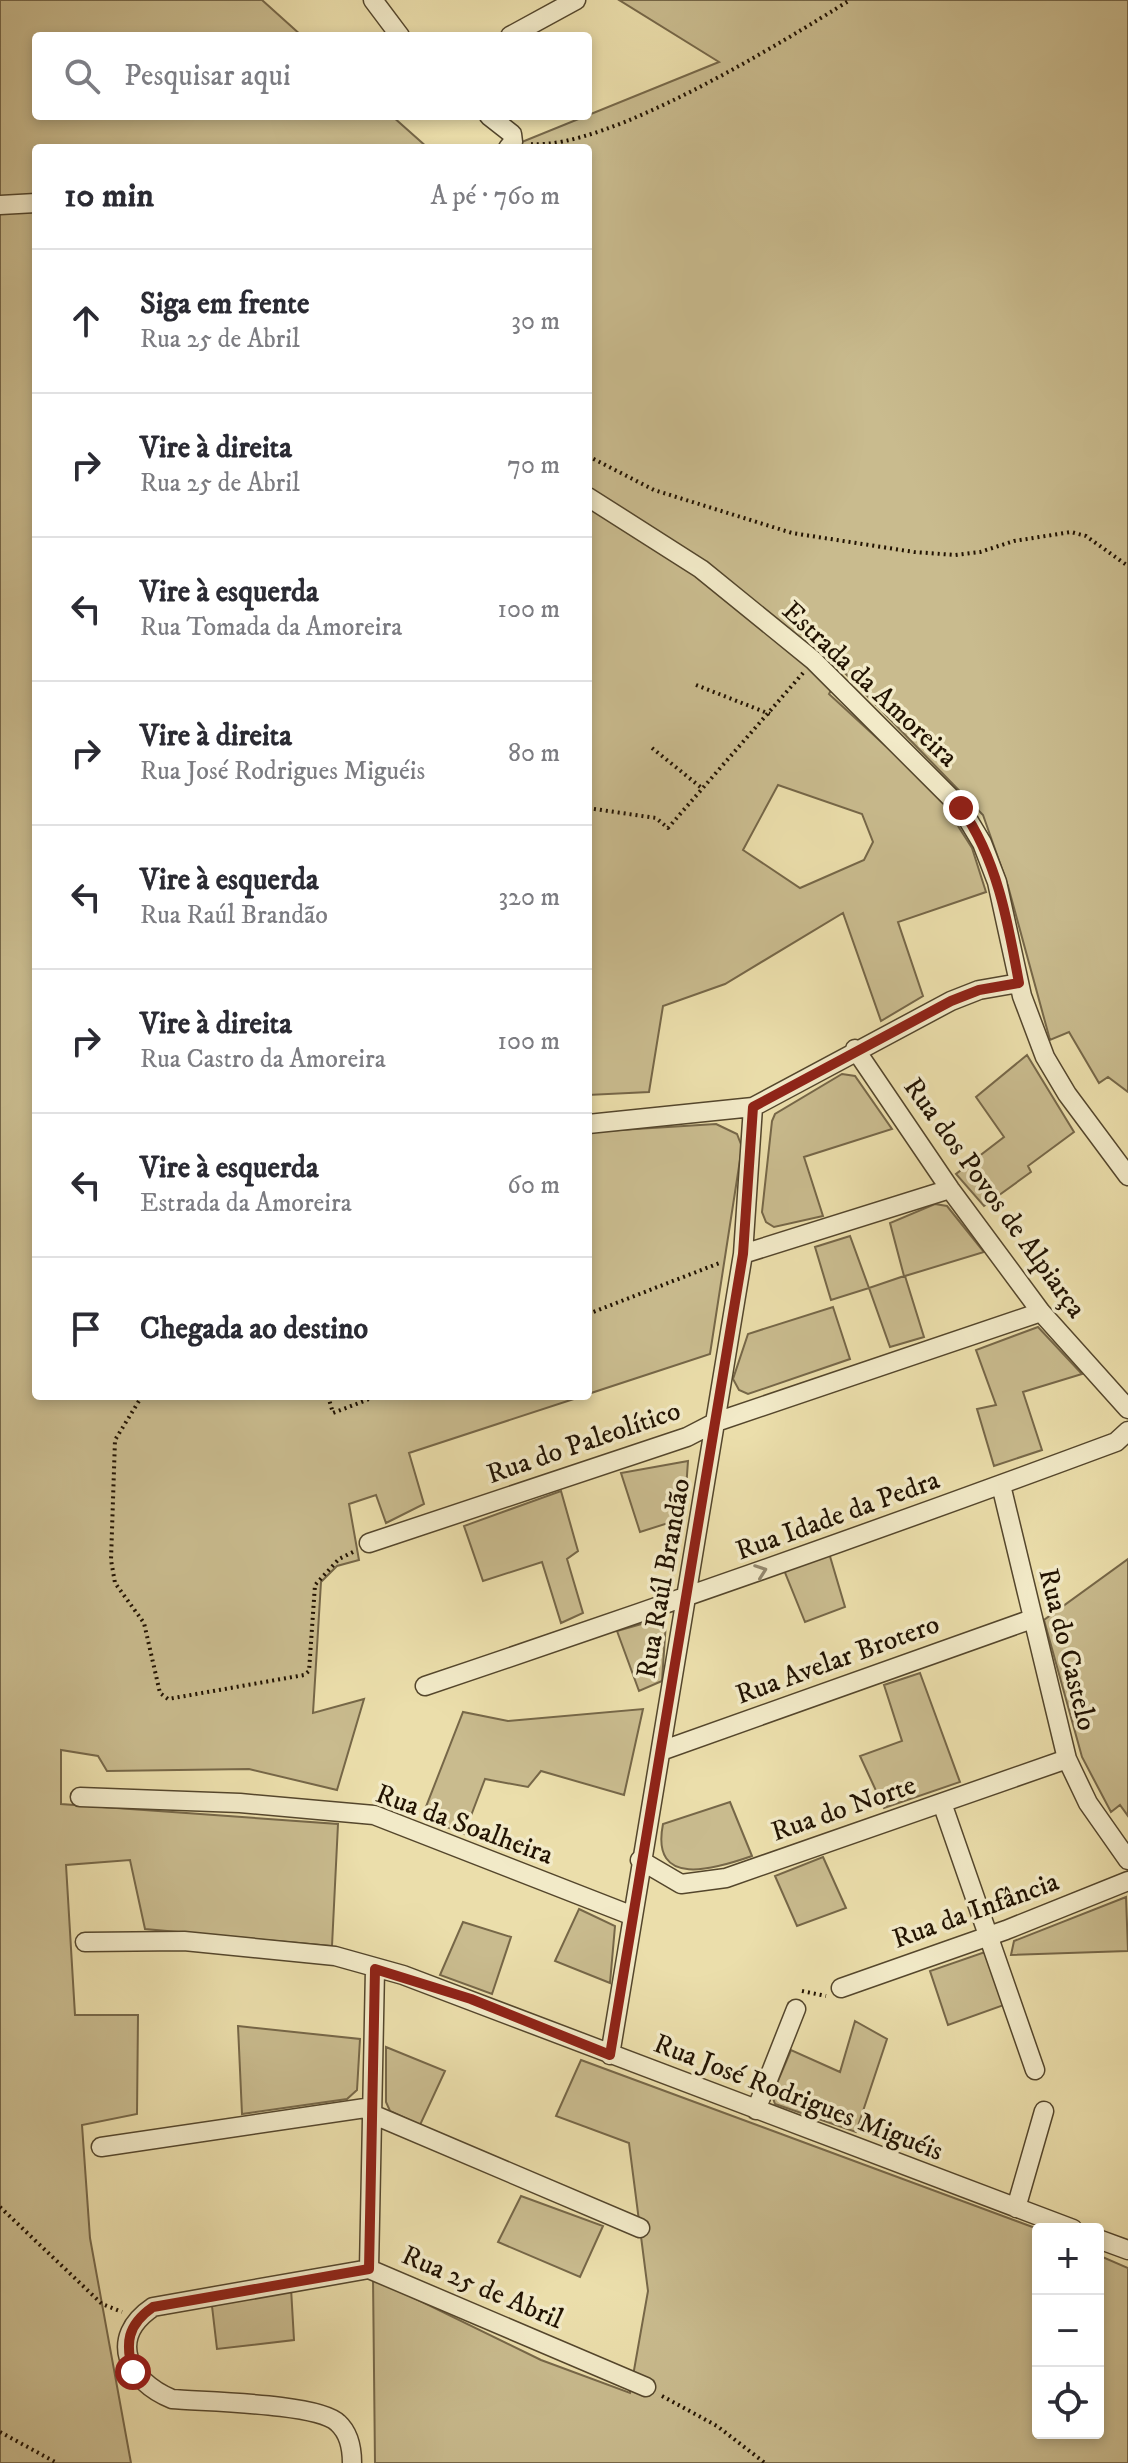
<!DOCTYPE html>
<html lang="pt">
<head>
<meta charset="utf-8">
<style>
  body { margin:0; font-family:"IM FELL DW Pica",serif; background:#f7f7f7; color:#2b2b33 }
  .controls { position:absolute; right:24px; bottom:24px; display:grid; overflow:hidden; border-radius:8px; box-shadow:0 4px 12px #0003 }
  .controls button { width:72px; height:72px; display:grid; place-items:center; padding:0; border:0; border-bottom:2px solid #e1e1e2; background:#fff; color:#2b2b33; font:40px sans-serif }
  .stop { position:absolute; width:24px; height:24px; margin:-18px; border:6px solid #8f2418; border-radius:50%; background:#fff }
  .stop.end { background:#8f2418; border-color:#fff; box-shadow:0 2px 8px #0008 }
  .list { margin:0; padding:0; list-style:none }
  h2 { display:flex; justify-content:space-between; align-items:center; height:104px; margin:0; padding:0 32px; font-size:34px }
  h2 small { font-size:26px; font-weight:400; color:#7c7c81 }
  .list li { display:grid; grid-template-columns:52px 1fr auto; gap:24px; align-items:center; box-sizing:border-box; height:144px; padding:0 32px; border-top:2px solid #e1e1e2 }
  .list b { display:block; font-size:30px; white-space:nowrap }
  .list p { margin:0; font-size:26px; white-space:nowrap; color:#7c7c81 }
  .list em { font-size:26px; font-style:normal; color:#7c7c81 }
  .icon { flex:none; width:44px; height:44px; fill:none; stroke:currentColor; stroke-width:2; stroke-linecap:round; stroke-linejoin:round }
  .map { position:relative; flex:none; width:1128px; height:2463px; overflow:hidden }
  .search { position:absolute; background:#fff; box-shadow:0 4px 12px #0003; left:32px; top:32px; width:560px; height:88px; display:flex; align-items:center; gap:20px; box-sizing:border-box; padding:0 28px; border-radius:8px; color:#7c7c81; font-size:30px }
  .panel { position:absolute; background:#fff; box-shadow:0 4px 12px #0003; left:32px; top:144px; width:560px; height:1256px; border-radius:8px }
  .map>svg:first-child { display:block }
  .green { fill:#c9bb8e; stroke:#766748; stroke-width:2; fill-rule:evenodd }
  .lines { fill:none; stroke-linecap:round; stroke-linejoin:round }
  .street-casing { stroke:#54462c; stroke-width:21 }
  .path { stroke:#221302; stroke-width:4; stroke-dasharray:2 4; stroke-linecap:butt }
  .street { stroke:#f2eac8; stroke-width:18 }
  .oneway { stroke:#94896f }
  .route { stroke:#8f2418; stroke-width:10 }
  .labels { text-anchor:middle; stroke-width:7; stroke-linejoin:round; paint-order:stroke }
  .street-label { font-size:28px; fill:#221302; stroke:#f2eac8 }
</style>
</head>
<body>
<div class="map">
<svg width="1128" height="2463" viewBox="0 0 1128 2463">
  <rect width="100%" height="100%" fill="#ebdeab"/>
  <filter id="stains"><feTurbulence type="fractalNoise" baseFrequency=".0025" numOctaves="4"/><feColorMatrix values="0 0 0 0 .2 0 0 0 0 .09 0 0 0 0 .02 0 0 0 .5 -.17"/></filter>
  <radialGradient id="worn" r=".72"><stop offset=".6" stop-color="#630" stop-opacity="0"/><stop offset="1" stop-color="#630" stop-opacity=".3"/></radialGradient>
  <path class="green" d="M 0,0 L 262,0 L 302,36 L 36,36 L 36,116 L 392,116 L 428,148 L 36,148 L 36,1396 L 583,1396 L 409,1453 L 424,1504 L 386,1523 L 376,1495 L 349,1504 L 359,1560 L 337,1566 L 321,1582 L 313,1713 L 364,1699 L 337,1790 L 249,1769 L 107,1771 L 98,1756 L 61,1750 L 61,1804 L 338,1824 L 332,1946 L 145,1929 L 130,1860 L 66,1865 L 75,2015 L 138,2015 L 137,2114 L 82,2125 L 90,2238 L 131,2463 L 0,2463 Z
    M 619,0 L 1128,0 L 1128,1092 L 1108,1077 L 1099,1083 L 1069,1032 L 1050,1040 L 1008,886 L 983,815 L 842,670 L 829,694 L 937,793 L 972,848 L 986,892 L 898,922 L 923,996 L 881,1021 L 843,913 L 725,984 L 663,1006 L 649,1092 L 588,1095 L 588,148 L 507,148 L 719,62 ZM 778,785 L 862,814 L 873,842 L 864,860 L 800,888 L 743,850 Z
    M 1027,1055 L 1074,1132 L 1028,1166 L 1031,1172 L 984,1206 L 956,1174 L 1004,1137 L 976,1097 Z
    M 842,1074 L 855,1076 L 892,1129 L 804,1157 L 823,1216 L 774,1227 L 766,1222 L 762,1212 L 772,1121 L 775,1114 Z
    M 716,1124 L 737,1134 L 742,1147 L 710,1354 L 588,1394 L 588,1132 Z
    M 935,1204 L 947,1206 L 984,1252 L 905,1276 L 924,1337 L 890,1347 L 869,1288 L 831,1300 L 815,1247 L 850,1236 L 869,1288 L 904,1276 L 890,1223 Z
    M 833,1307 L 850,1359 L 748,1394 L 739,1390 L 733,1379 L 748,1334 Z
    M 1038,1327 L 1082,1374 L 1023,1392 L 1042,1450 L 994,1466 L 977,1409 L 996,1405 L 976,1350 Z
    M 688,1461 L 684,1518 L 640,1532 L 621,1473 Z
    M 561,1491 L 578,1551 L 567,1559 L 583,1613 L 561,1623 L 542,1562 L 483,1581 L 464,1526 Z
    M 829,1553 L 845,1607 L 805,1622 L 784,1570 Z
    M 1128,1559 L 1128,1816 L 1120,1805 L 1111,1812 L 1082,1757 L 1044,1620 Z
    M 659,1619 L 666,1622 L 662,1681 L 639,1691 L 617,1631 Z
    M 920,1673 L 960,1782 L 884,1808 L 860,1756 L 902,1741 L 884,1685 Z
    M 643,1709 L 624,1795 L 541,1771 L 528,1787 L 485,1779 L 464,1834 L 422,1817 L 463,1712 L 508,1721 Z
    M 730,1802 L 752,1856 C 715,1869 650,1889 663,1824 Z
    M 823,1857 L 846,1908 L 797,1926 L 775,1876 Z
    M 1126,1897 L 1128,1951 L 1011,1955 L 1014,1941 Z
    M 579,1909 L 615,1926 L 610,1983 L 555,1961 Z
    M 463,1922 L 511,1937 L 492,1994 L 440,1975 Z
    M 985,1952 L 1004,2005 L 948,2025 L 930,1971 Z
    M 855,2021 L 887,2039 L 856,2132 L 775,2104 L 772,2095 L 791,2050 L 840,2072 Z
    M 238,2026 L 360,2039 L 357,2090 L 347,2099 L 242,2114 Z
    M 386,2047 L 445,2071 L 420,2125 L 390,2111 L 386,2102 Z
    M 581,2060 L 1038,2229 L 1038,2433 L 1098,2433 L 1098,2255 L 1128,2268 L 1128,2463 L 375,2463 L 373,2278 L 541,2360 L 630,2393 L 648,2291 L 629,2143 L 556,2116 Z
    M 521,2196 L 603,2226 L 580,2277 L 498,2242 Z
    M 291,2288 L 294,2340 L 217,2349 L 212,2306 Z"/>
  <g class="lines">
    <g class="street-casing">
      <path id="street" d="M 373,0 L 400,36
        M 510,36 L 576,0
        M 489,116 L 512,134 L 513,142 L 508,148
        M 0,205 L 36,203
        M 588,497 L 701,569 L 813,660 L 961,808 L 982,843 L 997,882 L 1022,996 L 1045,1057 L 1067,1094 L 1128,1176
        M 855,1049 L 950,1189 L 1041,1312 L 1128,1409
        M 588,1124 L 753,1107 L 951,1001 L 979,990 L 1019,983
        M 743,1254 L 950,1189
        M 1001,1485 L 1067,1759 L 1088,1803 L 1128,1860
        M 369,1543 L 687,1437 L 716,1422 L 1041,1312
        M 425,1686 C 657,1608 887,1527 1116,1442 L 1128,1431
        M 661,1751 L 1032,1619
        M 80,1797 L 240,1803 L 374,1815 L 633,1916
        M 942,1803 L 1035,2070
        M 640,1860 L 681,1884 L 726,1878 L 1067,1759
        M 85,1942 L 184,1941 L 335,1956 L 403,1975 L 1073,2229
        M 841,1988 L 1006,1930 L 1128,1881
        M 610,2055 L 743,1254 L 753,1107
        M 756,2110 L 796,2009
        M 372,2114 L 640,2228
        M 101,2147 L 372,2107
        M 1016,2208 L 1044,2111
        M 1098,2239 L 1128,2250
        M 369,2269 L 375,1969
        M 352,2463 C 352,2449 349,2433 338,2423 C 318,2403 205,2402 172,2399 C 128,2381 107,2338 153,2307 L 369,2269 L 646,2387"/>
    </g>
    <path class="path" d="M 531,144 C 607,150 783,42 850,0
      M 588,456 L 654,490 L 792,533 L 914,552 L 955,555 L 980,552 L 1014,541 L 1071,532 L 1086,536 L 1128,566
      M 696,685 L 770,714
      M 652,748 L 703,789
      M 588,808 L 656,818 L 668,828 L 803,673
      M 588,1314 L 722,1262
      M 142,1396 L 115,1440 L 111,1560 L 115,1583 L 144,1623 L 160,1693 L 168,1699 L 304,1675 L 309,1671 L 315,1585 L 339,1559 L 353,1552
      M 328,1396 L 333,1413 L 377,1396
      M 802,1991 L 826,1996
      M 0,2207 L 102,2304 L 122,2312
      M 662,2396 L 717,2426 L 765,2463
      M 0,2432 L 57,2463"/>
    <use href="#street" class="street"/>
  </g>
  <defs><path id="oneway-chevron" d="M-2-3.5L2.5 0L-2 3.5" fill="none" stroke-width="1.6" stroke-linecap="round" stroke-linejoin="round" transform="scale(2)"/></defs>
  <use class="oneway" href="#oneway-chevron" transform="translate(761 1571) rotate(-20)"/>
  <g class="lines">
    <path class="route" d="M 133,2372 C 125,2343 127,2325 153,2307 L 369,2269 L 375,1969 L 471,1999 L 610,2055 L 743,1254 L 753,1107 L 951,1001 L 979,990 L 1019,983 C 1008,922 997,859 961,808"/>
  </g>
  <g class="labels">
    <g class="street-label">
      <text transform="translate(871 683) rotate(43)" y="10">Estrada da Amoreira</text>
      <text transform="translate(996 1197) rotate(54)" y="10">Rua dos Povos de Alpiarça</text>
      <text transform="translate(583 1441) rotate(-19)" y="10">Rua do Paleolítico</text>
      <text transform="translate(837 1514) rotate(-20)" y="10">Rua Idade da Pedra</text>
      <text transform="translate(662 1578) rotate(-80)" y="10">Rua Raúl Brandão</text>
      <text transform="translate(1069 1649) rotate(76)" y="10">Rua do Castelo</text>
      <text transform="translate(837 1658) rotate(-20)" y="10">Rua Avelar Brotero</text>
      <text transform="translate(843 1807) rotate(-19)" y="10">Rua do Norte</text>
      <text transform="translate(465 1823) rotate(20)" y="10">Rua da Soalheira</text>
      <text transform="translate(975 1909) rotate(-20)" y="10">Rua da Infância</text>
      <text transform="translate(799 2096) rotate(21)" y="10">Rua José Rodrigues Miguéis</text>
      <text transform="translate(483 2286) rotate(23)" y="10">Rua 25 de Abril</text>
    </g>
  </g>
  <rect width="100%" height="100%" filter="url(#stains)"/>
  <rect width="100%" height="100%" fill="url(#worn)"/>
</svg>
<div class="controls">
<button>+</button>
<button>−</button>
<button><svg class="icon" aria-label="locate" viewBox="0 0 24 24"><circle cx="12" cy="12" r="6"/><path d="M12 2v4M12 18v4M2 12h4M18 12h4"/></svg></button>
</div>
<div class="stop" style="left:133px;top:2372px"></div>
<div class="stop end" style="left:961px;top:808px"></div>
<div class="search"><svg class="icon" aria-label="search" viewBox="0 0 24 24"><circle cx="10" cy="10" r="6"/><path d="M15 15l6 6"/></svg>Pesquisar aqui</div>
<section class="panel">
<h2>10 min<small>A pé · 760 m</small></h2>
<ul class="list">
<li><svg class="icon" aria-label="ahead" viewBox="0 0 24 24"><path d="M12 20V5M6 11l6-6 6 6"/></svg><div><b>Siga em frente</b><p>Rua 25 de Abril</p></div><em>30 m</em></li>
<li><svg class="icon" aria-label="right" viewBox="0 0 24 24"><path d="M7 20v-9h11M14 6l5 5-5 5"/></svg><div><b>Vire à direita</b><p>Rua 25 de Abril</p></div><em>70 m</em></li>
<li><svg class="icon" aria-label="left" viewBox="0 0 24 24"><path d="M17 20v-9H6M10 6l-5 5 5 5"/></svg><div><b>Vire à esquerda</b><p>Rua Tomada da Amoreira</p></div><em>100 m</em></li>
<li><svg class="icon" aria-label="right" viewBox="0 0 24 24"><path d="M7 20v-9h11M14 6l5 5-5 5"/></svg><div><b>Vire à direita</b><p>Rua José Rodrigues Miguéis</p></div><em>80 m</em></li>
<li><svg class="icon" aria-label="left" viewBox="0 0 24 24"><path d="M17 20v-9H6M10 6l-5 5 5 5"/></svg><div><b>Vire à esquerda</b><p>Rua Raúl Brandão</p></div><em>320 m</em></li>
<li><svg class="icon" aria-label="right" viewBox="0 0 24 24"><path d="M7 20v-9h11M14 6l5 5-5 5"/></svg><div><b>Vire à direita</b><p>Rua Castro da Amoreira</p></div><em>100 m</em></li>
<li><svg class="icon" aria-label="left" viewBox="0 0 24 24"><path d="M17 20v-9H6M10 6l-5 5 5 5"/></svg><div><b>Vire à esquerda</b><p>Estrada da Amoreira</p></div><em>60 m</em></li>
<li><svg class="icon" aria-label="arrive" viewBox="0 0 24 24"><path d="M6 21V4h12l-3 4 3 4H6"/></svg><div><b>Chegada ao destino</b></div></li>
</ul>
</section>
</div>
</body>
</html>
